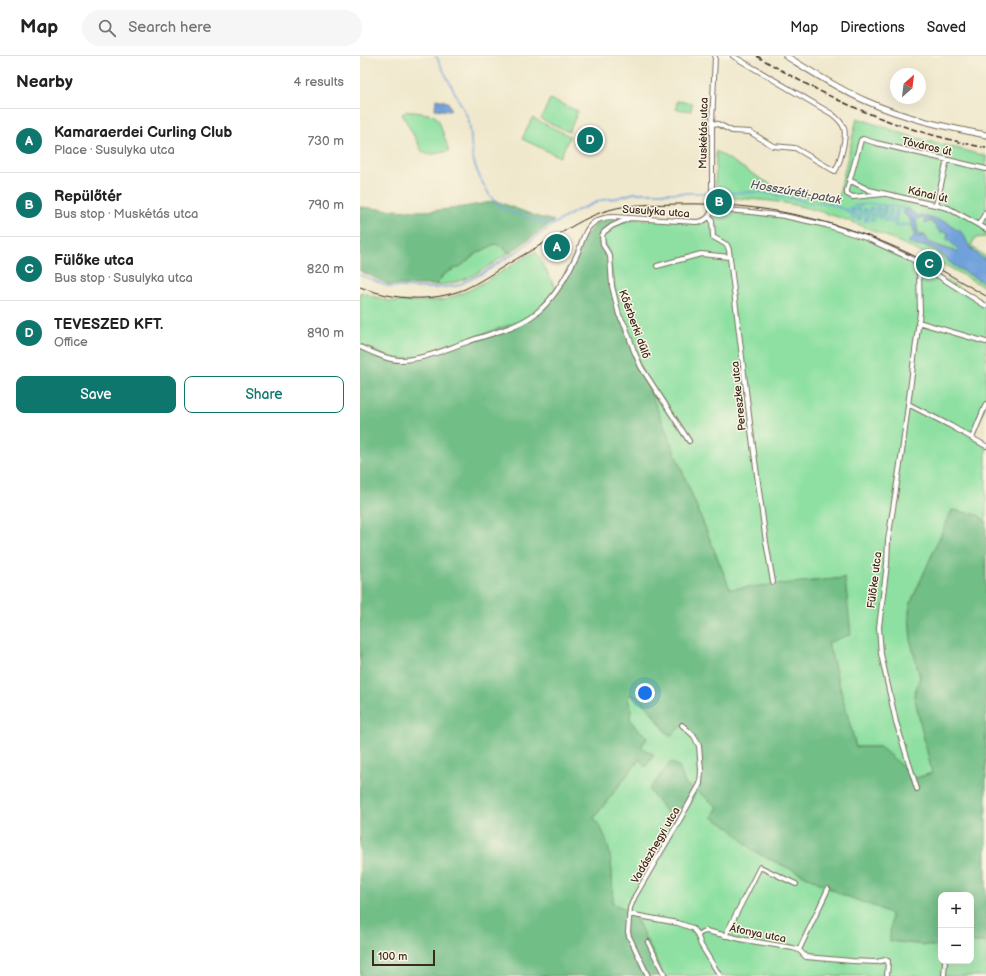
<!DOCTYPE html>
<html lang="en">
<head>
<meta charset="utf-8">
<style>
  body { margin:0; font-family:"Balsamiq Sans",sans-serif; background:#f6f6f6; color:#222 }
  .controls { position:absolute; right:12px; bottom:12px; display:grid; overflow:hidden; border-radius:8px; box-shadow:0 4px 16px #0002 }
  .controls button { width:36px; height:36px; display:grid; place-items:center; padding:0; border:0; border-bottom:1px solid #e0e0e0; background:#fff; color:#222; font:20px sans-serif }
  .compass { position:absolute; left:530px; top:12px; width:36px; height:36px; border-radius:50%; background:#fff; box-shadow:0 4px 16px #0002; rotate:28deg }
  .scale { position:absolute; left:12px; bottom:10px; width:63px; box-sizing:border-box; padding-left:4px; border:2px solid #3b2a1e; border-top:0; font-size:11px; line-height:14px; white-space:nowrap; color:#3b2a1e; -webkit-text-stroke:3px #fcf5e5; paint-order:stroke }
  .you { position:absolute; left:285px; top:637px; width:14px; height:14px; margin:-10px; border:3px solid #fff; border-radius:50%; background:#1a73e8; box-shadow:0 0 0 6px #1a73e833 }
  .badge { display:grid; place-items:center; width:26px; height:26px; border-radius:50%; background:#0f766e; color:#fff; font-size:13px; font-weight:700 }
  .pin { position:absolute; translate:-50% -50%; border:2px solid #fff; box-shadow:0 1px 4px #0006 }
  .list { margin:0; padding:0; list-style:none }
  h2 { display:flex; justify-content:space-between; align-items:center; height:52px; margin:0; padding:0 16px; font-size:17px }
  h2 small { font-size:13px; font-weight:400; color:#767676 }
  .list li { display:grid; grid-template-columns:26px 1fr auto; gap:12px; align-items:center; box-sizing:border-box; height:64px; padding:0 16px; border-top:1px solid #e0e0e0 }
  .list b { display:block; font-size:15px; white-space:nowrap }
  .list p { margin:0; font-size:13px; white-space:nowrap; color:#767676 }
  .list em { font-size:13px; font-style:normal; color:#767676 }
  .actions { display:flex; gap:8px; padding:12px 16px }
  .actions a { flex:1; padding:9px 0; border:1px solid #0f766e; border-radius:8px; text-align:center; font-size:14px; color:#0f766e }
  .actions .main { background:#0f766e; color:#fff }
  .icon { flex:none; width:22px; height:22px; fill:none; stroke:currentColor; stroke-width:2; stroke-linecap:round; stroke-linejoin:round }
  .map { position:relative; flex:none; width:626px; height:920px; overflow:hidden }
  header { display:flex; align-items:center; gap:24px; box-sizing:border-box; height:56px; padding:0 20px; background:#fff; border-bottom:1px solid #e0e0e0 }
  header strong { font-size:19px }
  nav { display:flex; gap:22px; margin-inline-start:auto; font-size:14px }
  .search { width:280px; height:36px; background:#f6f6f6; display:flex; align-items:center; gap:10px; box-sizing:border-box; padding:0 14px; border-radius:22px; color:#767676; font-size:15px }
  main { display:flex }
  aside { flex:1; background:#fff }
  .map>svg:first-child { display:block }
  .green { fill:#8de0a1; stroke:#648560 }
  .forest { fill:#72be87; stroke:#567452 }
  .water { fill:#71a1db; stroke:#56667c; fill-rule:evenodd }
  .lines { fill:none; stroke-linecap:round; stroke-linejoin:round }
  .stream { stroke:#71a1db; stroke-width:1.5 }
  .minor-casing { stroke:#7a6c5b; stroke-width:6 }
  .tertiary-casing { stroke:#7a6c5b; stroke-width:7 }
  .minor { stroke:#fff; stroke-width:4 }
  .tertiary { stroke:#fff; stroke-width:5 }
  .tram { stroke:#3b2a1e; stroke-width:1 }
  .rail { stroke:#3b2a1e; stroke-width:1.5; stroke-dasharray:6 3; stroke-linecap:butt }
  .labels { text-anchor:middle; stroke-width:3; stroke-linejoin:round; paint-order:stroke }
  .street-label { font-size:11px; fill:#3b2a1e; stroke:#fcf5e5 }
  .water-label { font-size:12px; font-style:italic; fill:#4e5460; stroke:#fcf5e5 }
</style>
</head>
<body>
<header>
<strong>Map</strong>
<div class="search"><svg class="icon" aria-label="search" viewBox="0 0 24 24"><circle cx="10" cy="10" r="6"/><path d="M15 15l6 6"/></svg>Search here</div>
<nav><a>Map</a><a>Directions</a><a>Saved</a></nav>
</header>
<main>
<aside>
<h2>Nearby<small>4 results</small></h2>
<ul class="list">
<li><span class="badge">A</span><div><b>Kamaraerdei Curling Club</b><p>Place · Susulyka utca</p></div><em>730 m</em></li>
<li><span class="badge">B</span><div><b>Repülőtér</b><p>Bus stop · Muskétás utca</p></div><em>790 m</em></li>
<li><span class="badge">C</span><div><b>Fülőke utca</b><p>Bus stop · Susulyka utca</p></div><em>820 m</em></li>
<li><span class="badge">D</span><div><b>TEVESZED KFT.</b><p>Office</p></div><em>890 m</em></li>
</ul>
<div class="actions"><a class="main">Save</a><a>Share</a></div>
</aside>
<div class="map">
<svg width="626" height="920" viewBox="0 0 626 920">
  <rect width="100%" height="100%" fill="#fcf5e5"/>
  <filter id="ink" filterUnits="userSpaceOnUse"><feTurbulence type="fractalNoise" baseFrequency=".025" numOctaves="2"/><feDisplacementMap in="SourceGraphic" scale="8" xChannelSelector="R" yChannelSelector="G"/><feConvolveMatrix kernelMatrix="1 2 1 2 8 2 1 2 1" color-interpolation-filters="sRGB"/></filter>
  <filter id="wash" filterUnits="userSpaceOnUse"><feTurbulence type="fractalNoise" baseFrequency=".012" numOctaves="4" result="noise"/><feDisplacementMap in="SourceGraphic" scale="16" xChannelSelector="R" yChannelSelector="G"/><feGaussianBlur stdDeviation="0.9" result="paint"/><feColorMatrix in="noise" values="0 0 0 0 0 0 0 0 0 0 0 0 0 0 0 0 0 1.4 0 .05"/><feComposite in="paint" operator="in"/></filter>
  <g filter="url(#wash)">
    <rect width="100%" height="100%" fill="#efe8cc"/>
    <path class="green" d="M 190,43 L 218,55 L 209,76 L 181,63 Z
      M 317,45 L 332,47 L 331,55 L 316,53 Z
      M 342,52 L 349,53 L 348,62 L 342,62 Z
      M 48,55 L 74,59 L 79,65 L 89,95 L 69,99 L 62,95 L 42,58 Z
      M 172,62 L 210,80 L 200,101 L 162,83 Z
      M 497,62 L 553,81 L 626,100 L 626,181 L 615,182 L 611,190 L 626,201 L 626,205 C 620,200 614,196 609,190 C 605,186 606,178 599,175 C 583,166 561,166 547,153 L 545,153 L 544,158 L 550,162 L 553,171 L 554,179 L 561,189 L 576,194 L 593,209 L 626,228 L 626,232 C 563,196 497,161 425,147 C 402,143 378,143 355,140 L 356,95 L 401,123 L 412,129 L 434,137 L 477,147 Z
      M 352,153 L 444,164 L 506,182 L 538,197 L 626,247 L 626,348 L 612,381 L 626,390 L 626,466 L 618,459 L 592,454 L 551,546 L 549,556 L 551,586 L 560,621 L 554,639 L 572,717 L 556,722 L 520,691 L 496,691 L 468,587 L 485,522 L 370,533 L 259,259 L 243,189 L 244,176 L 268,163 L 343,165 Z
      M 559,162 L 564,162 L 567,167 L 571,165 L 575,168 L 577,172 L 587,176 L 589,184 L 598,193 L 597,196 L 570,187 L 564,178 L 562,178 L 560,181 L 557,173 L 556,163 Z
      M 135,188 L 142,190 L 147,196 L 151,196 C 126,211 107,228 76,229 L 84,218 L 101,210 L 116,198 Z
      M 176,195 L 196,233 C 183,249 177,256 158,266 L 67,298 C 58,301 48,304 39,303 C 26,302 12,294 0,289 L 0,236 L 28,245 L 50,246 L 85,244 L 110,234 L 124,226 Z
      M 270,638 L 287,650 L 309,680 L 322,669 L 337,685 L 341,722 L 336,735 L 325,728 L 319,711 L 289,734 L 337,735 L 358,751 L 352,761 L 370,772 L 392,794 L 403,800 L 450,822 L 483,839 L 519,852 L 531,858 L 530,885 L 581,891 L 581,905 L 611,905 L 611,886 L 626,886 L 626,920 L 304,920 L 266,853 L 253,848 L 252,815 L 234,762 L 280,703 L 294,699 L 281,691 L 287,682 L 285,679 L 276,672 L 270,663 L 271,653 L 267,643 Z"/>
    <path class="forest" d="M 136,145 L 178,161 L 194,165 L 151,196 L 147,196 L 142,190 L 135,188 L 116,198 L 101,210 L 84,218 L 76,229 L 30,229 L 0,215 L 0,151 C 30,154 60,157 90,153 C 105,151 121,148 136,145 Z
      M 249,162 L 268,163 L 244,176 L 242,183 L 248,195 L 259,259 L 370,533 L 485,522 L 491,578 L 468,587 L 496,691 L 520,691 L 556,722 L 572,717 L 554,639 L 560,621 L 551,586 L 549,556 L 551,546 L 592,454 L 618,459 L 626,466 L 626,886 L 611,886 L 611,839 L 581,839 L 581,891 L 530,885 L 531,858 L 519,852 L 483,839 L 450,822 L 403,800 L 392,794 L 370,772 L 352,761 L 358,751 L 337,735 L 316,768 L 314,766 L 289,734 L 311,706 L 319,711 L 325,728 L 335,734 L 341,722 L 337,685 L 323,669 L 310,680 L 287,650 L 270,638 L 268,643 L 271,653 L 270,663 L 276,672 L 285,679 L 287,682 L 281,691 L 294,699 L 285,711 L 279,703 L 234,762 C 254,786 252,819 253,848 L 266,853 L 275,860 L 304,920 L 0,920 L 0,289 L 32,302 L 46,303 L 67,298 L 158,266 L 181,251 L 196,233 L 203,223 L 221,187 L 234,168 Z"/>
    <path class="water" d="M 76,43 L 88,46 L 91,54 L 89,55 L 75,53 Z
      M 546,152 L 558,160 L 563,159 L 567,161 L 587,166 L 595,173 L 600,175 L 604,180 L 610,192 L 626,205 L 626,228 L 593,209 L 576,194 L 568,190 L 556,190 L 548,186 L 555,179 L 550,162 L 544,158 ZM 559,162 L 564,162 L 565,165 L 565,168 L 566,168 L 569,165 L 571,165 L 580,176 L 587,176 L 589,179 L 586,182 L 598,193 L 597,196 L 570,187 L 562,177 L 562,180 L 560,181 L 557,173 L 556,163 Z"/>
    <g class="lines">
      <path class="stream" d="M 76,0 L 108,62 C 112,75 110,88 113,102 C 116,115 127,139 137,148 C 145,155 156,158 166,161 C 175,164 183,168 193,168
        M 486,154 L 490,158 L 492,153 L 494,153 L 492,162 L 495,163 L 497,152 L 500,152 L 498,164 L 500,164 L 504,153 L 506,153 L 505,165 L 507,165 L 510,152 L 513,152 L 511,164 L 514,164 L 517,151 L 520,152 L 518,161 L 521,162 L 524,151 L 526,152 L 524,164 L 527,165 L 530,153 L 532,154 L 530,166 L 533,166 L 536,154 L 538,155 L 535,170 L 553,168
        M 0,219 L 30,231 L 74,232 L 96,230 L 123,217 L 156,196 L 194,168 L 216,155 L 242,144 L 257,142 L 274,137 L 362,137 L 403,136 L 421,141 L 436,143 L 449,147 L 469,148 L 486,154 C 499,144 528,149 543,152 L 543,156 L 546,157"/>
    </g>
  </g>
  <g filter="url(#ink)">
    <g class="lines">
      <g class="minor-casing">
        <path id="minor" d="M 352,67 L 358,68 L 372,75 L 390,76 L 413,90 L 435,92 L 473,114 L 475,115 C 480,108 487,80 484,72 C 482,66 477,62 472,58 L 373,0
          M 489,124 L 509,134 L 588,152 L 626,173
          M 524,138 L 493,141 L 487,138 L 487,134 L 501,84 L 503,83 L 516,87 L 626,113
          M 576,149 L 587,104
          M 352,153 L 391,156 L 424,160 L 466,169 L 506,182 L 550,202 L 626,250
          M 349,161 L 352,164 L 353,181 L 367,189 L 369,194 L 390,367 L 406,486 L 413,526
          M 270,162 L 252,170 L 244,176 L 242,180 L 243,189 L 250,200 L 252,230 L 259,259 L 265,269 L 274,295 L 281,311 L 329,385
          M 619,168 L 626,156
          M 297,210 L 341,198 L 370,201
          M 558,266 L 626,286
          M 0,291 C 12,296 27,304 40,304 C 63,304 86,293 107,286 C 132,277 163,271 182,252 C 198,237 209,216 218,196 C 222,187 224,175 231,169 C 237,163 245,161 253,161 L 336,166 C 344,166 350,162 352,153 L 352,67 L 355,0
          M 548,348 L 591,370 L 626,390
          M 612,382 L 626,348
          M 557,733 L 536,666 L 521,598 L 519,571 L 527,508 L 528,484 L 542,396 L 560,256 L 559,216 L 561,210
          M 269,859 L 274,859 L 318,867 L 332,872 L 337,878 L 341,889 L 360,920
          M 338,879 L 342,876 L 346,875 L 385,884 L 433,892 L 439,894 L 446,901 L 492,905 L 516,906 L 526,904 L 528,905 L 527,920
          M 365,880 L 400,811 L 436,828
          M 288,886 L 305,920
          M 439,894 L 468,833
          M 288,920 L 269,880 L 268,876 L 270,852 L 275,840 L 318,767 L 340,728 L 341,714 L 339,690 L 334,680 L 322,669
          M 584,920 L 585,905"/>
      </g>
      <g class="tertiary-casing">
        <path id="tertiary" d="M 426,0 C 452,16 478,33 506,45 C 544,62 585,71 626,79"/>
      </g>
      <use href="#minor" class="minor"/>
      <use href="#tertiary" class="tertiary"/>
      <path class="tram" d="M 0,231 C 34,244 70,247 105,233 C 118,227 130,219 143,211 C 161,200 179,190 198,179 C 214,169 230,159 249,154 C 271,147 296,149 319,148 C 399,146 477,163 550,198 C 576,210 601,226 626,240"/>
      <path class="rail" d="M 397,0 C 440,26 484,49 531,66 C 562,77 594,85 626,92"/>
    </g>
  </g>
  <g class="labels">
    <g class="street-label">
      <text transform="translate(343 77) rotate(-89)" y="4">Muskétás utca</text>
      <text transform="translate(567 90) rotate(13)" y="4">Tóváros út</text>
      <text transform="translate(568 138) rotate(13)" y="4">Kánai út</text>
      <text transform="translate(296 155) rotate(4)" y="4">Susulyka utca</text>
      <text transform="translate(275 268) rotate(70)" y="4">Kőérberki dűlő</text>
      <text transform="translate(378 340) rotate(-96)" y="4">Pereszke utca</text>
      <text transform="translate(514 524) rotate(-83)" y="4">Fülőke utca</text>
      <text transform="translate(295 789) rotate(-60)" y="4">Vadászhegyi utca</text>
      <text transform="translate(398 877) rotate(11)" y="4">Áfonya utca</text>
    </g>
    <g class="water-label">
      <text transform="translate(436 136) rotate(10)" y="4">Hosszúréti-patak</text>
    </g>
  </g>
</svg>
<div class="controls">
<button>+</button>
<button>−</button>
</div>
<svg class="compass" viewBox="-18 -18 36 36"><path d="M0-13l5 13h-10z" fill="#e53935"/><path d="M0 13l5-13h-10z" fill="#767676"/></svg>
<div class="scale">100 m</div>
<div class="you"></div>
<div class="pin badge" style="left:197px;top:191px">A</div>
<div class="pin badge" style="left:359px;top:146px">B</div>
<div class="pin badge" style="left:569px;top:208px">C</div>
<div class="pin badge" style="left:230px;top:84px">D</div>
</div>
</main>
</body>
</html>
